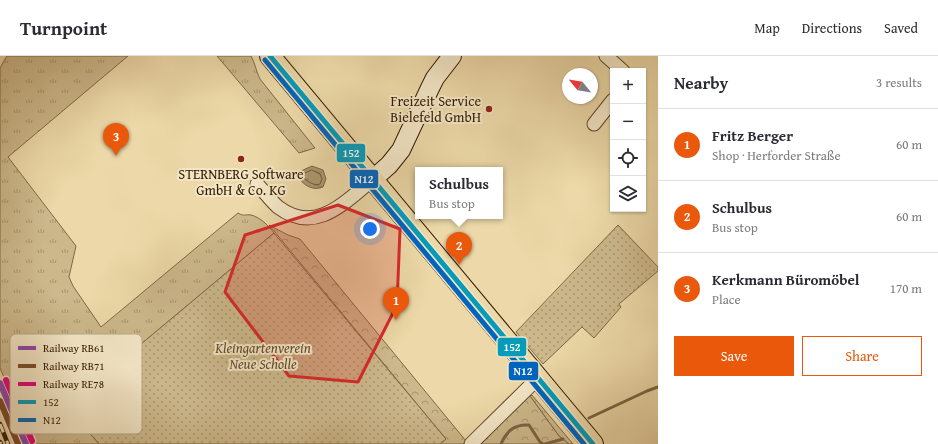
<!DOCTYPE html>
<html lang="en">
<head>
<meta charset="utf-8">
<style>
  body { margin:0; font-family:"Gentium Book Plus",serif; background:#f2f2f3; color:#2b2b33 }
  .controls { position:absolute; right:12px; top:12px; display:grid; overflow:hidden; border-radius:0px; box-shadow:0 1px 3px #0004 }
  .controls button { width:36px; height:36px; display:grid; place-items:center; padding:0; border:0; border-bottom:1px solid #e1e1e2; background:#fff; color:#2b2b33; font:20px sans-serif }
  .compass { position:absolute; left:562px; top:12px; width:36px; height:36px; border-radius:50%; background:#fff; box-shadow:0 1px 3px #0004; rotate:300deg }
  .you { position:absolute; left:370px; top:173px; width:14px; height:14px; margin:-10px; border:3px solid #fff; border-radius:50%; background:#1a73e8; box-shadow:0 0 0 6px #1a73e833 }
  .badge { display:grid; place-items:center; width:26px; height:26px; border-radius:50%; background:#ea580c; color:#fff; font-size:13px; font-weight:700 }
  .pin { position:absolute; translate:-50% -33px; filter:drop-shadow(0 1px 2px #0008) }
  .pin::after { content:''; position:absolute; top:21px; width:14px; height:12px; background:inherit; clip-path:polygon(0 0,100% 0,50% 100%) }
  .popup { position:absolute; left:415px; top:111px; width:88px; height:52px; box-sizing:border-box; display:grid; place-content:center; border-radius:0px; background:#fff; filter:drop-shadow(0 1px 3px #0005); font-size:13px; white-space:nowrap; color:#7c7c81 }
  .popup b { font-size:15px; color:#2b2b33 }
  .popup::after { content:''; position:absolute; left:50%; top:100%; margin-left:-8px; border:8px solid transparent; border-top-color:#fff }
  .list { margin:0; padding:0; list-style:none }
  h2 { display:flex; justify-content:space-between; align-items:center; height:52px; margin:0; padding:0 16px; font-size:17px }
  h2 small { font-size:13px; font-weight:400; color:#7c7c81 }
  .list li { display:grid; grid-template-columns:26px 1fr auto; gap:12px; align-items:center; box-sizing:border-box; height:72px; padding:0 16px; border-top:1px solid #e1e1e2 }
  .list b { display:block; font-size:15px; white-space:nowrap }
  .list p { margin:0; font-size:13px; white-space:nowrap; color:#7c7c81 }
  .list em { font-size:13px; font-style:normal; color:#7c7c81 }
  .actions { display:flex; gap:8px; padding:12px 16px }
  .actions a { flex:1; padding:9px 0; border:1px solid #ea580c; border-radius:0px; text-align:center; font-size:14px; color:#ea580c }
  .actions .main { background:#ea580c; color:#fff }
  .icon { flex:none; width:22px; height:22px; fill:none; stroke:currentColor; stroke-width:2; stroke-linecap:round; stroke-linejoin:round }
  .map { position:relative; flex:none; width:658px; height:388px; overflow:hidden }
  header { display:flex; align-items:center; gap:24px; box-sizing:border-box; height:56px; padding:0 20px; background:#fff; border-bottom:1px solid #e1e1e2 }
  header strong { font-size:19px }
  nav { display:flex; gap:22px; margin-inline-start:auto; font-size:14px }
  main { display:flex }
  aside { flex:1; background:#fff }
  .map>svg:first-child { display:block }
  .grass { fill:url(#grass-tufts); stroke:#7f6946 }
  .forest { fill:url(#forest-crowns); stroke:#7f6946 }
  .garden { fill:url(#garden-dots); stroke:#7f6946 }
  .water { fill:url(#water-ripples); stroke:#7c6543 }
  .lines { fill:none; stroke-linecap:round; stroke-linejoin:round }
  .shore { stroke:#705838; stroke-width:1 }
  .stream { stroke:#7c6543; stroke-width:3 }
  .minor-casing { stroke:#604a2a; stroke-width:15 }
  .secondary-casing { stroke:#321a00; stroke-width:20 }
  .primary-casing { stroke:#321a00; stroke-width:22 }
  .minor { stroke:#f3e6c6; stroke-width:13 }
  .secondary { stroke:#f3e6c6; stroke-width:18 }
  .primary { stroke:#ecd8a8; stroke-width:20 }
  .rail-casing { stroke:#321a00; stroke-width:4.5 }
  .rail { stroke:#f3e6c6; stroke-width:3; stroke-dasharray:9; stroke-linecap:butt }
  .bus-1-casing { stroke:#f3e6c6; stroke-width:8 }
  .bus-2-casing { stroke:#f3e6c6; stroke-width:8 }
  .bus-1 { stroke:#059bb9; stroke-width:5 }
  .bus-2 { stroke:#0065bd; stroke-width:5 }
  .rail-1-casing { stroke:#f3e6c6; stroke-width:9 }
  .rail-2-casing { stroke:#f3e6c6; stroke-width:9 }
  .rail-3-casing { stroke:#f3e6c6; stroke-width:9 }
  .rail-1 { stroke:#8e44ad; stroke-width:6 }
  .rail-2 { stroke:#7a4b2a; stroke-width:6 }
  .rail-3 { stroke:#e5007d; stroke-width:6 }
  .marked { fill:#d62828; fill-opacity:0.2; stroke:#d62828; stroke-width:3; stroke-linejoin:round }
  .poi-dot { fill:#8f2418; stroke:#f3e6c6; stroke-width:1.5 }
  .labels { text-anchor:middle; stroke-width:4; stroke-linejoin:round; paint-order:stroke }
  .poi-label { font-size:14px; fill:#321a00; stroke:#f3e6c6; text-anchor:end }
  .park-label { font-size:14px; font-style:italic; fill:#60492a; stroke:#f3e6c6 }
  .key { fill:#f3e6c6; stroke:#b9a98b; stroke-width:1 }
  .key-label { font-size:11px; fill:#321a00 }
  .line-badge { stroke:#f3e6c6; stroke-width:1.5 }
  .badge-label { font-size:11px; text-anchor:middle; font-weight:bold; fill:#fff }
</style>
</head>
<body>
<header>
<strong>Turnpoint</strong>
<nav><a>Map</a><a>Directions</a><a>Saved</a></nav>
</header>
<main>
<div class="map">
<svg width="658" height="388" viewBox="0 0 658 388">
  <defs>
    <pattern id="grass-tufts" width="24" height="20" patternUnits="userSpaceOnUse"><rect width="24" height="20" fill="#ccb88b"/><path d="M3 7l-1-3M5 7V3M7 7l1-3M15 17l-1-3M17 17v-4M19 17l1-3" fill="none" stroke="#a6956f"/></pattern>
    <pattern id="forest-crowns" width="20" height="18" patternUnits="userSpaceOnUse"><rect width="20" height="18" fill="#ccb88b"/><path d="M2 6a3 3 0 1 1 6 0M12 15a3 3 0 1 1 6 0" fill="none" stroke="#a6956f"/></pattern>
    <pattern id="garden-dots" width="8" height="8" patternUnits="userSpaceOnUse"><rect width="8" height="8" fill="#ccb88b"/><path d="M2 2h.1M6 6h.1" fill="none" stroke="#a6956f" stroke-width="1.8" stroke-linecap="round"/></pattern>
    <pattern id="water-ripples" width="26" height="14" patternUnits="userSpaceOnUse"><rect width="26" height="14" fill="#ad976f"/><path d="M2 4q2-2 4 0t4 0M15 11q2-2 4 0t4 0" fill="none" stroke="#8d7a59"/></pattern>
  </defs>
  <rect width="100%" height="100%" fill="#ecd8a8"/>
  <filter id="stains"><feTurbulence type="fractalNoise" baseFrequency=".005" numOctaves="4"/><feColorMatrix values="0 0 0 0 .2 0 0 0 0 .09 0 0 0 0 .02 0 0 0 .5 -.17"/></filter>
  <radialGradient id="worn" r=".72"><stop offset=".6" stop-color="#630" stop-opacity="0"/><stop offset="1" stop-color="#630" stop-opacity=".3"/></radialGradient>
  <path class="grass" d="M 7,0 L 128,0 L 8,101 L 76,190 L 69,221 L 73,230 L 101,271 L 238,157 C 245,161 245,158 251,159 C 260,161 269,170 274,177 L 67,350 L 99,388 L 33,388 L 0,312 L 0,12 Z
    M 217,0 L 251,0 C 255,7 256,15 260,23 L 315,92 L 299,97 Z
    M 532,339 L 573,388 L 569,388 L 559,380 L 530,340 Z"/>
  <path class="forest" d="M 269,169 L 288,179 L 300,183 L 466,385 L 463,388 L 440,388 L 446,383 Z
    M 530,340 L 559,380 L 569,388 L 480,388 Z"/>
  <path class="garden" d="M 618,169 L 658,211 L 658,215 L 619,248 L 621,251 L 594,282 L 582,271 L 543,308 L 516,276 Z
    M 274,177 L 446,383 L 440,388 L 99,388 L 67,350 Z"/>
  <path class="water" d="M 312,110 L 323,114 L 326,123 L 323,131 C 314,135 303,130 299,121 L 301,115 Z"/>
  <g class="lines">
    <path class="shore" d="M 312,114 L 320,118 L 322,123 L 320,128 C 314,130 308,126 304,122 L 304,118 Z"/>
    <path class="stream" d="M 589,362 L 647,335 L 658,331
      M 501,388 C 507,375 514,368 529,369 L 540,386 L 543,388
      M 545,388 L 563,383"/>
    <g class="minor-casing">
      <path id="minor" d="M 606,0 L 623,15
        M 594,68 L 613,44
        M 257,128 C 264,135 270,144 278,151 C 315,179 344,147 372,124
        M 471,388 L 538,322"/>
    </g>
    <g class="secondary-casing">
      <path id="secondary" d="M 372,124 L 389,109 L 401,94 L 430,32 L 435,22 L 452,0"/>
    </g>
    <g class="primary-casing">
      <path id="primary" d="M 270,0 L 593,388"/>
    </g>
    <use href="#minor" class="minor"/>
    <use href="#secondary" class="secondary"/>
    <use href="#primary" class="primary"/>
    <g class="rail-casing">
      <path id="rail" d="M 0,368 L 8,388
        M 0,386 L 1,388"/>
    </g>
    <use href="#rail" class="rail"/>
    <g class="bus-1-casing">
      <path id="bus-1" d="M 270,0 L 593,388"/>
    </g>
    <g class="bus-2-casing">
      <path id="bus-2" d="M 265,4 L 584,388"/>
    </g>
    <use href="#bus-1" class="bus-1"/>
    <use href="#bus-2" class="bus-2"/>
    <g class="rail-1-casing">
      <path id="rail-1" d="M 0,327 L 26,388"/>
    </g>
    <g class="rail-2-casing">
      <path id="rail-2" d="M 0,345 L 18,388"/>
    </g>
    <g class="rail-3-casing">
      <path id="rail-3" d="M 6,324 L 32,385"/>
    </g>
    <use href="#rail-1" class="rail-1"/>
    <use href="#rail-2" class="rail-2"/>
    <use href="#rail-3" class="rail-3"/>
  </g>
  <path class="marked" d="M 338,149 L 400,173 L 397,249 L 358,326 L 289,320 L 225,236 L 245,179 Z"/>
  <g class="poi-dot">
    <circle cx="489" cy="53" r="4"/>
    <circle cx="241" cy="103" r="4"/>
  </g>
  <g class="labels">
    <g class="poi-label">
      <text x="481" y="50">Freizeit Service<tspan x="481" dy="16">Bielefeld GmbH</tspan></text>
      <text x="241" y="123" text-anchor="middle">STERNBERG Software<tspan x="241" dy="16">GmbH &amp; Co. KG</tspan></text>
    </g>
    <g class="park-label">
      <text x="263" y="297">Kleingartenverein<tspan x="263" dy="16">Neue Scholle</tspan></text>
    </g>
  </g>
  <rect x="10" y="278" width="132" height="100" rx="6" class="key"/>
  <rect x="18" y="290" width="18" height="4" fill="#8e44ad"/>
  <rect x="18" y="308" width="18" height="4" fill="#7a4b2a"/>
  <rect x="18" y="326" width="18" height="4" fill="#e5007d"/>
  <rect x="18" y="344" width="18" height="4" fill="#059bb9"/>
  <rect x="18" y="362" width="18" height="4" fill="#0065bd"/>
  <g class="key-label">
    <text x="43" y="296">Railway RB61</text>
    <text x="43" y="314">Railway RB71</text>
    <text x="43" y="332">Railway RE78</text>
    <text x="43" y="350">152</text>
    <text x="43" y="368">N12</text>
  </g>
  <g class="line-badge">
    <rect x="336" y="87" width="30" height="20" rx="4" fill="#059bb9"/>
    <rect x="349" y="113" width="30" height="20" rx="4" fill="#0065bd"/>
    <rect x="497" y="281" width="30" height="20" rx="4" fill="#059bb9"/>
    <rect x="508" y="305" width="31" height="20" rx="4" fill="#0065bd"/>
  </g>
  <g class="badge-label">
    <text x="351" y="101">152</text>
    <text x="364" y="127">N12</text>
    <text x="512" y="295">152</text>
    <text x="523" y="319">N12</text>
  </g>
  <rect width="100%" height="100%" filter="url(#stains)"/>
  <rect width="100%" height="100%" fill="url(#worn)"/>
</svg>
<div class="controls">
<button>+</button>
<button>−</button>
<button><svg class="icon" aria-label="locate" viewBox="0 0 24 24"><circle cx="12" cy="12" r="6"/><path d="M12 2v4M12 18v4M2 12h4M18 12h4"/></svg></button>
<button><svg class="icon" aria-label="layers" viewBox="0 0 24 24"><path d="M12 4l9 5-9 5-9-5zM3 14l9 5 9-5"/></svg></button>
</div>
<svg class="compass" viewBox="-18 -18 36 36"><path d="M0-13l5 13h-10z" fill="#e53935"/><path d="M0 13l5-13h-10z" fill="#7c7c81"/></svg>
<div class="you"></div>
<div class="pin badge" style="left:396px;top:264px">1</div>
<div class="pin badge" style="left:459px;top:209px">2</div>
<div class="popup"><b>Schulbus</b>Bus stop</div>
<div class="pin badge" style="left:116px;top:100px">3</div>
</div>
<aside>
<h2>Nearby<small>3 results</small></h2>
<ul class="list">
<li><span class="badge">1</span><div><b>Fritz Berger</b><p>Shop · Herforder Straße</p></div><em>60 m</em></li>
<li><span class="badge">2</span><div><b>Schulbus</b><p>Bus stop</p></div><em>60 m</em></li>
<li><span class="badge">3</span><div><b>Kerkmann Büromöbel</b><p>Place</p></div><em>170 m</em></li>
</ul>
<div class="actions"><a class="main">Save</a><a>Share</a></div>
</aside>
</main>
</body>
</html>
